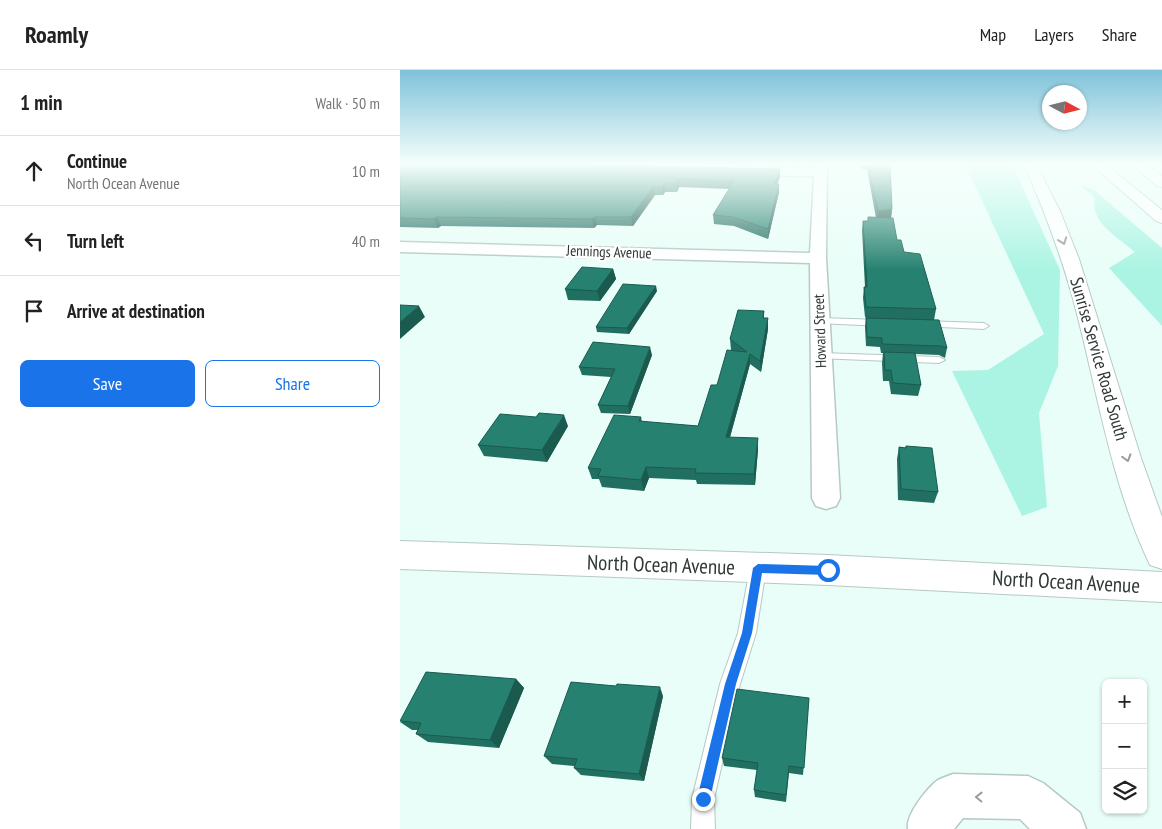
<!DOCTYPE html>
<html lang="en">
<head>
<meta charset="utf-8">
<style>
  body { margin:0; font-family:"PT Sans Narrow",sans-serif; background:#f2f2f2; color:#222 }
  .controls { position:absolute; right:15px; bottom:15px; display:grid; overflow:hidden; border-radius:8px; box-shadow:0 1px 4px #0004 }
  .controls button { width:45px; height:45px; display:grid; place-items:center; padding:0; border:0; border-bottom:1px solid #e0e0e0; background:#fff; color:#222; font:25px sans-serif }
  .compass { position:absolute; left:642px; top:15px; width:45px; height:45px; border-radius:50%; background:#fff; box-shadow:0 1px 4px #0004; rotate:97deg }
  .stop { position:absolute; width:15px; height:15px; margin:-11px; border:4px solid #1a73e8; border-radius:50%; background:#fff }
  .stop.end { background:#1a73e8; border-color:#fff; box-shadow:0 1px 5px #0008 }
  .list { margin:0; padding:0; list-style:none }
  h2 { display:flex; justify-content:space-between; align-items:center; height:65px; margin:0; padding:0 20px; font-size:21px }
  h2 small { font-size:16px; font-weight:400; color:#767676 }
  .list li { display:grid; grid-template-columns:32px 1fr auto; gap:15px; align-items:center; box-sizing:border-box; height:70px; padding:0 20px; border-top:1px solid #e0e0e0 }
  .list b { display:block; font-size:19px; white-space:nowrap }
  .list p { margin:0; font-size:16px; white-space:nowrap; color:#767676 }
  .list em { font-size:16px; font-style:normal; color:#767676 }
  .actions { display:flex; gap:10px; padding:15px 20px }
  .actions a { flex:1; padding:11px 0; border:1px solid #1a73e8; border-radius:8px; text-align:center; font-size:18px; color:#1a73e8 }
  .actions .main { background:#1a73e8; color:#fff }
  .icon { flex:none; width:28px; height:28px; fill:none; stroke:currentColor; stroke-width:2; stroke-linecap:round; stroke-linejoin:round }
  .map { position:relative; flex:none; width:762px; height:759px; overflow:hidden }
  header { display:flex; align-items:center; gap:30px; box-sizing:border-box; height:70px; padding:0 25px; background:#fff; border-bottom:1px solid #e0e0e0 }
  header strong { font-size:24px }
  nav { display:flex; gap:28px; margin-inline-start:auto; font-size:18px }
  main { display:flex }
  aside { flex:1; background:#fff }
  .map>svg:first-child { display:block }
  .green { fill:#abf4e3 }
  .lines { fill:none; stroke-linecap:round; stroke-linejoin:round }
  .service-casing { stroke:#b6c9c4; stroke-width:2 }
  .minor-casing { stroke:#b6c9c4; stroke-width:3 }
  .tertiary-casing { stroke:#b6c9c4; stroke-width:2 }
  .secondary-casing { stroke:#b6c9c4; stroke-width:2 }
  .motorway-casing { stroke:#b6c9c4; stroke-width:2 }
  .service { fill:#fff; fill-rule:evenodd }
  .minor { fill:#fff; fill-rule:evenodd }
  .tertiary { fill:#fff; fill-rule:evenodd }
  .secondary { fill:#fff; fill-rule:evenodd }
  .motorway { fill:#fff; fill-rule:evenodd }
  .wall { fill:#216f60 }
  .shaded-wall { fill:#1b5a4e }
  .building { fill:#268170; stroke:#1b5a4e }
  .oneway { stroke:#989c9a }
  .route { fill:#1a73e8 }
  .labels { text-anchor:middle; stroke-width:5; stroke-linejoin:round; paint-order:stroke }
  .far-street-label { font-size:15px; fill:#303836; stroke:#fff }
  .street-label { font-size:18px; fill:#303836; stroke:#fff }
  .near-street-label { font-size:21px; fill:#303836; stroke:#fff }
</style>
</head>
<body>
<header>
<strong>Roamly</strong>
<nav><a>Map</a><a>Layers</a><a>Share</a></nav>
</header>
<main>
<aside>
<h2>1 min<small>Walk · 50 m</small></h2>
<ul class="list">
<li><svg class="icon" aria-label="ahead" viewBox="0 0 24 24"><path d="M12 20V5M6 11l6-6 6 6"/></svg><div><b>Continue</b><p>North Ocean Avenue</p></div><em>10 m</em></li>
<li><svg class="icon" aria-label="left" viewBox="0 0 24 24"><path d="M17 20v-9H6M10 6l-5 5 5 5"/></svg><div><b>Turn left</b></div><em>40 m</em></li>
<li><svg class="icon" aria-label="arrive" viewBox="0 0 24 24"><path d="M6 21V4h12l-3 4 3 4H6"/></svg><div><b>Arrive at destination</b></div></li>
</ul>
<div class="actions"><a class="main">Save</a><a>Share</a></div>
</aside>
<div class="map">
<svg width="762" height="759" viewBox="0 0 762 759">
  <rect width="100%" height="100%" fill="#e9fef8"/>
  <path class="green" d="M 565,94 L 612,94 L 660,200 L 658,296 L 639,343 L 647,437 L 622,446 L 552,301 L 588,300 L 644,264 Z
    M 680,115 L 694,120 L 762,178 L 762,256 L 709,198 L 735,182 C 719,168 689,152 695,128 Z"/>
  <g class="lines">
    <g class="service-casing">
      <path id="service" d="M 420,248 L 483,250 L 488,253 L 483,256 L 416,253 L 415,251 L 416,249 Z
        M 522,251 L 584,253 L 589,256 L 584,259 L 518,256 L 517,254 L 518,252 Z
        M 421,283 L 539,287 L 545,290 L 539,293 L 417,288 L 415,286 L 417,284 Z
        M 358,492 L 364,494 L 366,499 L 356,563 L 340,614 L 314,729 L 315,759 L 291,759 L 292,729 L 320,614 L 338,563 L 350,499 L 352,494 Z"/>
    </g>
    <g class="minor-casing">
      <path id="minor" d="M 415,94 L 427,94 L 426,188 L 440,428 L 436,436 L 426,439 L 416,436 L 412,428 L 410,193 L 0,182 L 0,172 L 410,183 L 414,106 L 344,105 L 338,101 L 344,97 L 415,98 Z
        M 553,704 L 628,706 L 643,713 L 680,743 L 686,759 L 630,759 L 620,749 L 563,748 L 554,759 L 508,759 C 505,746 527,718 538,710 C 542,708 548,706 553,704 Z"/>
    </g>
    <g class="tertiary-casing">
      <path id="tertiary" d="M 0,471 L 428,485 L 762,502 L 762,532 L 428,515 L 0,499 Z"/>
    </g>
    <g class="secondary-casing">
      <path id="secondary" d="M 624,94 L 636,94 L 660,141 L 679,189 L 741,388 L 762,447 L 762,499 L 750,495 C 712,416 698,325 676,240 C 663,190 645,142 624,94 Z"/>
    </g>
    <g class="motorway-casing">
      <path id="motorway" d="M 691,94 L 705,94 L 762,140 L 762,153 L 756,151 Z
        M 731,94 L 745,94 L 762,106 L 762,117 L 757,116 Z"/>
    </g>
    <use href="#service" class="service"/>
    <use href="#minor" class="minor"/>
    <use href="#tertiary" class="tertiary"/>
    <use href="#secondary" class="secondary"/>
    <use href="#motorway" class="motorway"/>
  </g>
  <path class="wall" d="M 0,94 L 380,99 L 380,107 L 377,114 L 379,114 L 379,122 L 368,169 L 334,156 L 314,154 L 313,145 L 329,119 L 279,117 L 277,122 L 265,122 L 263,125 L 255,125 L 233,156 L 197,155 L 194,158 L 41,156 L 38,158 L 0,157 Z
    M 324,94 L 384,94 L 384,95 Z
    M 460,94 L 490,94 L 492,139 L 491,148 L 497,170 L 504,182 L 536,239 L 534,250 L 547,278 L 545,288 L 539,285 L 515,284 L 521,315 L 518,326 L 491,324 L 489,311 L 483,311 L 482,293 L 483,283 L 481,283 L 480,277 L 466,276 L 465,257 L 466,248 L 465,247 L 463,228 L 464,217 L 465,217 L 462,160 L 463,151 L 468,151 L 468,147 L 476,148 L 467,99 L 461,99 Z
    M 213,199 L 216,209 L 200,231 L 168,230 L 165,219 Z
    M 257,221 L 229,264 L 197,262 L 196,257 Z
    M 364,241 L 364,248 L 368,259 L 361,302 L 350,294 L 330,367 L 358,379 L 355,415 L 297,414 L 296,410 L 249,408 L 244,421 L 202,417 L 199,409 L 192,409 L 188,398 L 241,347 L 242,352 L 298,356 L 332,281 L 331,280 L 330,269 Z
    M 252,285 L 230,344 L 201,343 L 198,335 L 211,307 L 182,305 L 179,297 Z
    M 168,356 L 147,392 L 84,386 L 78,375 Z
    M 506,376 L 538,422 L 534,433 L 498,430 L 497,389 L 499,377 L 505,378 Z
    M 116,609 L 124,618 L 99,678 L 28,672 L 16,664 L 18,660 L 12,660 L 0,652 Z
    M 263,626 L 244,711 L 181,705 L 174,698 L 174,696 L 152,694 L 144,686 Z
    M 409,628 L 403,705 L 389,703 L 386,732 L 355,727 L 354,720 L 357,700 L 324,696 L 322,688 Z"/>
  <path class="shaded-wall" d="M 380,99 L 380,107 L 374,122 L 374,114 Z
    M 278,109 L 279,117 L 277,122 L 276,114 Z
    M 264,114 L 265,122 L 263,125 L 262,117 Z
    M 379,114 L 379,122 L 368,169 L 368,159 Z
    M 253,117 L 255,125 L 233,156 L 231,147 Z
    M 492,139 L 491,148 L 477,150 L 478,141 Z
    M 37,147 L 41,156 L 38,158 L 34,149 Z
    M 195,147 L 197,155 L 194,158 L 192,149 Z
    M 213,199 L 216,209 L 200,231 L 197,221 Z
    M 256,216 L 257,221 L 229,264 L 227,258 Z
    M 19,236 L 25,247 L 0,269 L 0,252 Z
    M 368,248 L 368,259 L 361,302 L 360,291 Z
    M 250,277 L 252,285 L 230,344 L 228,336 Z
    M 350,284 L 350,294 L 327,378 L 326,367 Z
    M 164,345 L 168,356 L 147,392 L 142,380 Z
    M 358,368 L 358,379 L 355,415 L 354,404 Z
    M 246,397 L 249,408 L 244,421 L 241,410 Z
    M 116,609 L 124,618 L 99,678 L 90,670 Z
    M 260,617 L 263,626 L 244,711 L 239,704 Z"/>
  <path class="building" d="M 0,94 L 151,94 L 380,99 L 374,114 L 379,114 L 368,159 L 333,147 L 313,145 L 334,111 L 278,109 L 276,114 L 264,114 L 262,117 L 253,117 L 231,147 L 195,147 L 192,149 L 37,147 L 34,149 L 0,148 Z
    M 468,94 L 490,94 L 492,139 L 478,141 Z
    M 468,147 L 493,148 L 497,170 L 501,170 L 504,182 L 520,184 L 536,239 L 466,237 L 464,217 L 467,217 L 463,151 L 468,151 Z
    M 182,197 L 213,199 L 197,221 L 165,219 Z
    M 223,214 L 256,216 L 227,258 L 196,257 Z
    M 0,235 L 19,236 L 0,252 Z
    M 338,240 L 364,241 L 363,248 L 368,248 L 360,291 L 350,284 L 326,367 L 358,368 L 354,404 L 295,403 L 296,399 L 246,397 L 241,410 L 198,406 L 201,399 L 188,398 L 214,345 L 241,347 L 239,351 L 298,356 L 311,315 L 317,315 L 327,280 L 347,282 L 330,269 Z
    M 466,248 L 539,250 L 547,278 L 541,276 L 482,274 L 482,268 L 467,267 Z
    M 193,272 L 250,277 L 228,336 L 198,335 L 215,299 L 179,297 Z
    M 484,282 L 515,283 L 521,315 L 493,313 L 491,300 L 485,300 Z
    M 139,343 L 164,345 L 142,380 L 78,375 L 100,344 L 136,347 Z
    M 506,376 L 532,378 L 538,422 L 501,419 L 499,377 L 506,378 Z
    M 26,602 L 116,609 L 90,670 L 16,664 L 21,653 L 0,651 Z
    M 171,612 L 216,616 L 217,614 L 260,617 L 239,704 L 174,698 L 177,689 L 144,686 Z
    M 337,619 L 409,628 L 404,698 L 389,696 L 386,725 L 354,720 L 358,693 L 322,688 Z"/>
  <defs><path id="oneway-chevron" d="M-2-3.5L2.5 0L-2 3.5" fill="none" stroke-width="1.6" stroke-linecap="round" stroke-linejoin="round" transform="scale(1.25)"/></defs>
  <g class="oneway">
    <use href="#oneway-chevron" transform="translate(663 171) rotate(70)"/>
    <use href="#oneway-chevron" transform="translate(727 388) rotate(74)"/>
    <use href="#oneway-chevron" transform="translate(579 727) rotate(-179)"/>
  </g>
  <linearGradient id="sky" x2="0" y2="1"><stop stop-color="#7fc2d9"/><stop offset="0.47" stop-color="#f5fffc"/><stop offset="1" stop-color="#f5fffc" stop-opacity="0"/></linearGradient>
  <rect width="762" height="200" fill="url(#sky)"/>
  <path class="route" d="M 358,494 L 428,496 L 433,500 L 428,505 L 362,503 L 352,563 L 336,614 L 310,729 L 308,734 L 303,736 L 299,734 L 297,729 L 325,614 L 342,563 L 353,498 Z"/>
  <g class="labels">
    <g class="far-street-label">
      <text transform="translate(209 182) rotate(2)" y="5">Jennings Avenue</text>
      <text transform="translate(420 261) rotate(-92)" y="5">Howard Street</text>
    </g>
    <g class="street-label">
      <text transform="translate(699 289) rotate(74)" y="6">Sunrise Service Road South</text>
    </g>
    <g class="near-street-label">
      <text transform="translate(261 495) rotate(2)" y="7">North Ocean Avenue</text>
      <text transform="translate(666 512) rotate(3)" y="7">North Ocean Avenue</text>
    </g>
  </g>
</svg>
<div class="controls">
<button>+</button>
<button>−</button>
<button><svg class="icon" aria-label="layers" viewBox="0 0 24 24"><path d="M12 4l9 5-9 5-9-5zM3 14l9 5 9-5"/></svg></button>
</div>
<svg class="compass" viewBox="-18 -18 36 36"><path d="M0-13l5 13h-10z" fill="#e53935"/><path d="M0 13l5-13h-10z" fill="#767676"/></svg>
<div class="stop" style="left:428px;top:500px"></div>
<div class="stop end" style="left:303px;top:729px"></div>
</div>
</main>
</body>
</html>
